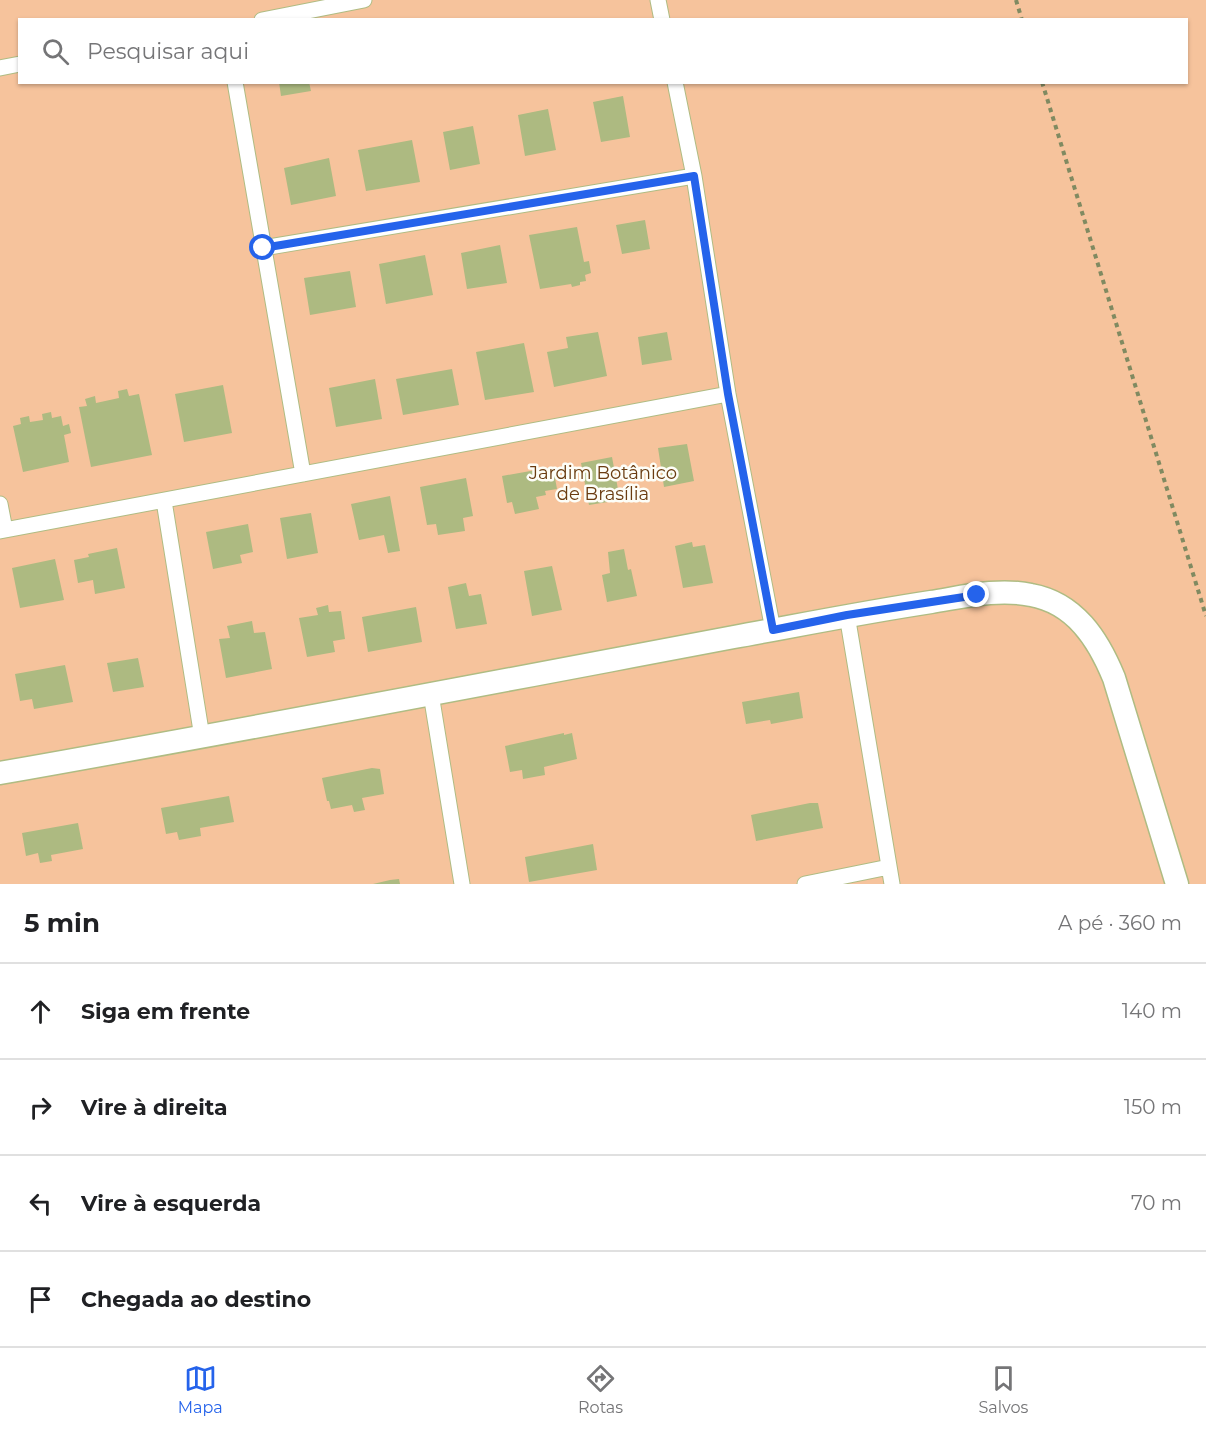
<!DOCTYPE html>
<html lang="pt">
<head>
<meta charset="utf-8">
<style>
  body { margin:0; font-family:Montserrat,sans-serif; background:#f2f2f2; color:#202124 }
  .stop { position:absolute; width:18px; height:18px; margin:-14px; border:4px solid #2563eb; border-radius:50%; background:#fff }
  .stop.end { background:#2563eb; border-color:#fff; box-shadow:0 2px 6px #0008 }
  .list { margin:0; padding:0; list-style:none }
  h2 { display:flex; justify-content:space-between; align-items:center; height:78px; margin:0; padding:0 24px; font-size:26px }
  h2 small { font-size:20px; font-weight:400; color:#757577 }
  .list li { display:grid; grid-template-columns:39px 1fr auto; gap:18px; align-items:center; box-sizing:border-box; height:96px; padding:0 24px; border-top:2px solid #e0e0e0 }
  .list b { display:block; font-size:22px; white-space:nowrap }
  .list em { font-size:20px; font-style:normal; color:#757577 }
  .icon { flex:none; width:33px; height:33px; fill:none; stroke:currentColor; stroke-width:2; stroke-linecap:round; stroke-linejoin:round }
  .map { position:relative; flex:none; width:1206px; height:884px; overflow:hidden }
  .search { position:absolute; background:#fff; box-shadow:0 2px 4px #0004; left:18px; right:18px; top:18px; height:66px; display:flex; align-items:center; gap:15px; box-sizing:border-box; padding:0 21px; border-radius:0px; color:#757577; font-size:22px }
  .sheet { height:462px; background:#fff }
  nav { display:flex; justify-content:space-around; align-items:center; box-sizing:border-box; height:84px; border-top:2px solid #e0e0e0; background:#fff; font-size:16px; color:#757577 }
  nav a { display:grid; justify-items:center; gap:3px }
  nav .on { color:#2563eb }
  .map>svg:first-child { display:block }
  .green { fill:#f6c39c; fill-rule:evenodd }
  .building { fill:#adba81 }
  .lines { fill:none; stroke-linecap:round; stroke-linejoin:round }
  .street-casing { stroke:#afbc83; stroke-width:17 }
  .secondary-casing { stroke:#afbc83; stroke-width:25 }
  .path { stroke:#808a61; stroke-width:4; stroke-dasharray:4.5 4.5; stroke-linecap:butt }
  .street { stroke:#fff; stroke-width:15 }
  .secondary { stroke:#fff; stroke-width:22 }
  .route { stroke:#2563eb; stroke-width:8 }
  .labels { text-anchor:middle; stroke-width:5; stroke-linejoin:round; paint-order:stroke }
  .park-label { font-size:18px; fill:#6a3c10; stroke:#fdfef8 }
</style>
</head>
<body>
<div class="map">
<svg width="1206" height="884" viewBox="0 0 1206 884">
  <rect width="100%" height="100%" fill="#d6e4aa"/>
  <path class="green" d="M 0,0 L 1206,0 L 1206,884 L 0,884 ZM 20,20 L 1186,20 L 1186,82 L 20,82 Z"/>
  <path class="building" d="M 279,82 L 309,82 L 311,91 L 281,96 Z
    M 623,96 L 630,137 L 601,142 L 593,102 Z
    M 548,109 L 556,150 L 525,156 L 518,115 Z
    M 473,126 L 480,164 L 450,170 L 443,132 Z
    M 412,140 L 420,182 L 366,191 L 358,150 Z
    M 329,158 L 336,196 L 291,205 L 284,168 Z
    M 645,220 L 650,249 L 622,254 L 616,225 Z
    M 577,227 L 584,262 L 589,261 L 591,273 L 585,275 L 586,281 L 580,282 L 580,285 L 572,287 L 571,284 L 540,289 L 529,235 Z
    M 500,245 L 507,283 L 467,289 L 461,253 Z
    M 425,255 L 433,295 L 386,304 L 379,264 Z
    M 350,271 L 356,307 L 310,315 L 304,278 Z
    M 598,332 L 607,376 L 554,387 L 547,352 L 568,348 L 566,337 Z
    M 667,332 L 672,360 L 642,365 L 638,337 Z
    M 524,343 L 534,392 L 485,400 L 476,352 Z
    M 452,369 L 459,405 L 403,415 L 396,379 Z
    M 375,379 L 382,419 L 336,427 L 329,388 Z
    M 223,385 L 232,433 L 184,442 L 175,394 Z
    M 127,389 L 129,396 L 139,394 L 152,455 L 91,467 L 79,407 L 87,406 L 85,399 L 95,396 L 96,403 L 119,398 L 118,391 Z
    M 51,412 L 52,418 L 61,416 L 63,426 L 69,424 L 71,433 L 64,435 L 69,462 L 23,472 L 13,426 L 21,424 L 20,418 L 29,416 L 30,422 L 43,420 L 42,414 Z
    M 687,444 L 694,481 L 664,487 L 658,448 Z
    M 612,457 L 620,500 L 589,505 L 581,463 Z
    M 553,467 L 557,489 L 545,491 L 546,495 L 536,497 L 539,509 L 515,514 L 512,502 L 507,503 L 502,476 Z
    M 466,478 L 473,516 L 463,518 L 465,531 L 438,535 L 436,524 L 427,525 L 420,487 Z
    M 390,496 L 400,551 L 388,553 L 384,535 L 359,540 L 351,504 Z
    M 311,513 L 318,553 L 287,559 L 280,518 Z
    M 248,524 L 253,552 L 240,555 L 242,563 L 213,569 L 206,532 Z
    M 692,542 L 693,547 L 705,545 L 713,583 L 683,588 L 675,546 Z
    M 117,548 L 125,588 L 95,594 L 93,580 L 78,583 L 74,560 L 89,557 L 88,554 Z
    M 624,549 L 628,570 L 631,569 L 637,596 L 607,602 L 602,575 L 610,573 L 608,552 Z
    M 55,559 L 64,600 L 20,608 L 12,568 Z
    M 552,566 L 562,610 L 532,616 L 524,571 Z
    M 466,583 L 469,596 L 481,594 L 487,624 L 456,629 L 448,587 Z
    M 328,605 L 329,612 L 341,611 L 345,639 L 333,641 L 335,652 L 307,657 L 299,618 L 318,615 L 316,608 Z
    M 416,607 L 422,642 L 368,652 L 362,617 Z
    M 252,621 L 254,633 L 265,632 L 272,669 L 226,678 L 219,639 L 230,638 L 227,626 Z
    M 138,658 L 144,687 L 113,692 L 107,663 Z
    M 65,665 L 73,702 L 34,709 L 32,699 L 20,701 L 15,674 Z
    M 799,692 L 803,718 L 771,724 L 770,720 L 746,724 L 742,702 Z
    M 564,733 L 564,735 L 572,733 L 577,759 L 544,767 L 545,775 L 523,779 L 522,770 L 510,772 L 505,746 Z
    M 372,768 L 380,769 L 384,794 L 362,798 L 365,810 L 354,812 L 352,805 L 331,809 L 329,801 L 327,801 L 322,778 Z
    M 229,796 L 234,822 L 200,828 L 201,836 L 179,840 L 177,832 L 166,834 L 161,808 Z
    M 810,803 L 818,803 L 823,828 L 756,841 L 751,815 Z
    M 78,823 L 83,849 L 51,855 L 52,861 L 40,863 L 38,853 L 26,856 L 22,833 Z
    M 593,844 L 597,870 L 529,882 L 525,857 Z
    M 399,879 L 400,884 L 373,884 L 390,880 Z"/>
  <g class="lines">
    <g class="street-casing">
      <path id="street" d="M 658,0 L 662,20
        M 262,20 L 364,0
        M 0,68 L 20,64
        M 235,82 L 303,474
        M 675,82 L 694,176 L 728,394 L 773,630
        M 263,248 L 694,176
        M 164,501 L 202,737
        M 0,504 L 5,530
        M 0,531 L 728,394
        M 847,615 L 892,884
        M 431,694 L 462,884
        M 805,884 L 889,867"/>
    </g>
    <g class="secondary-casing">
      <path id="secondary" d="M 0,773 C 245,730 490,683 734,637 C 800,625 865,612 931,602 C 963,597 998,588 1031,595 C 1075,603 1098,639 1114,678 L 1177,884"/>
    </g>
    <path class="path" d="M 1016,0 L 1022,20
      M 1042,82 L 1206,616"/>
    <use href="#street" class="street"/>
    <use href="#secondary" class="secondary"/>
  </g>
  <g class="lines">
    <path class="route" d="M 263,248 L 694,176 L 728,394 L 773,630 L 847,615 L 977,595"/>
  </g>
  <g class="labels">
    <g class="park-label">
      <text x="603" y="479">Jardim Botânico<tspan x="603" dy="21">de Brasília</tspan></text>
    </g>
  </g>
</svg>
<div class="stop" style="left:263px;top:248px"></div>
<div class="stop end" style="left:977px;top:595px"></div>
<div class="search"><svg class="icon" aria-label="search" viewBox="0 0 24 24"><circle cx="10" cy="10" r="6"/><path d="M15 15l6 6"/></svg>Pesquisar aqui</div>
</div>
<section class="sheet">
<h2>5 min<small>A pé · 360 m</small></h2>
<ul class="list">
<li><svg class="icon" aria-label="ahead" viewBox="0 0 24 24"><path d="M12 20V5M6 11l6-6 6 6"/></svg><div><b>Siga em frente</b></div><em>140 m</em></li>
<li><svg class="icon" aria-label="right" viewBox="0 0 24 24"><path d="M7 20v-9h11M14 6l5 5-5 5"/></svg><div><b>Vire à direita</b></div><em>150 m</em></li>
<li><svg class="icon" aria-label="left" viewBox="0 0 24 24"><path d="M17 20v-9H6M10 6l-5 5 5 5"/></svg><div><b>Vire à esquerda</b></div><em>70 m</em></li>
<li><svg class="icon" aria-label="arrive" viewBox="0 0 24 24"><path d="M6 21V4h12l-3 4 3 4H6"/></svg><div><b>Chegada ao destino</b></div></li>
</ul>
</section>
<nav>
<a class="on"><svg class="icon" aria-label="map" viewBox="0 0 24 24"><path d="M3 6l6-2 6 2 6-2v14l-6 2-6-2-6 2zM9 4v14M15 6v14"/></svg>Mapa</a>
<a><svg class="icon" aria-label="directions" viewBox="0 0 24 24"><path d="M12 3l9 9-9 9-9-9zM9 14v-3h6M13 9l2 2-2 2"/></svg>Rotas</a>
<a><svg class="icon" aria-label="saved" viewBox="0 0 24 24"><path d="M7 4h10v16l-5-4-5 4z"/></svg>Salvos</a>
</nav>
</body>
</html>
